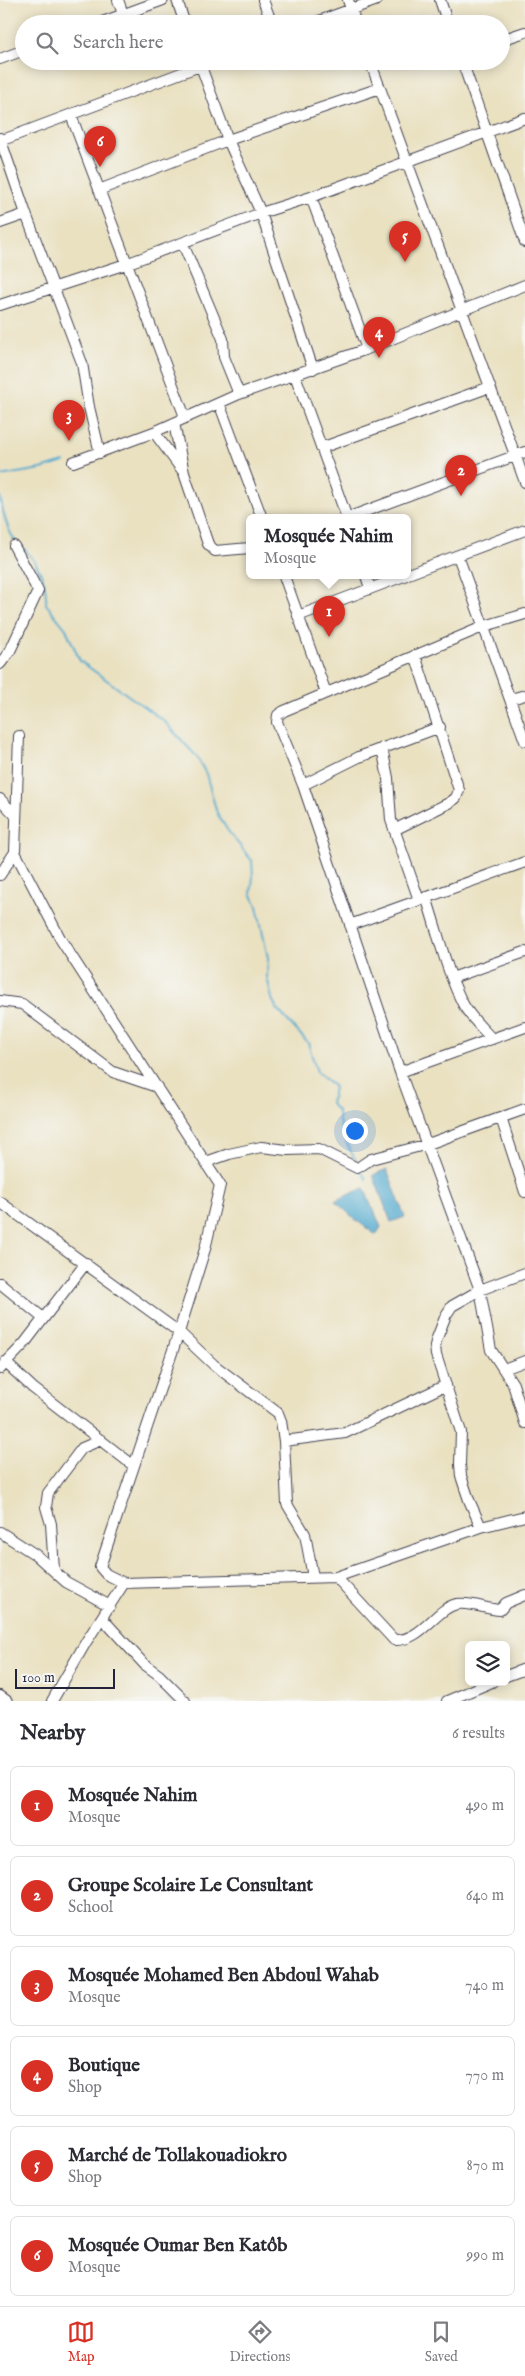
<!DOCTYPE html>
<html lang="en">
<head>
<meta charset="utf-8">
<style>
  body { margin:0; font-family:"IM FELL English",serif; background:#f7f7f7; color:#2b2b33 }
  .controls { position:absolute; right:15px; bottom:15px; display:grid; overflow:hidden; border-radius:8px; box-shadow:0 2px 12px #0003 }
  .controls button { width:45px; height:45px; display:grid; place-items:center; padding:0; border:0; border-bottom:1px solid #e1e1e2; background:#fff; color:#2b2b33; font:25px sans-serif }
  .scale { position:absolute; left:15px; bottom:12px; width:100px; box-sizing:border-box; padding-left:5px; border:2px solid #22223b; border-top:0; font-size:14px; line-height:18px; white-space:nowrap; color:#22223b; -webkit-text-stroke:4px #f6f6f2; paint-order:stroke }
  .you { position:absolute; left:354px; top:1130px; width:18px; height:18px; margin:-12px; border:4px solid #fff; border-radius:50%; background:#1a73e8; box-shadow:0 0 0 8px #1a73e833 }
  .badge { display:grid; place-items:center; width:32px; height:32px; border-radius:50%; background:#d93025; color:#fff; font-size:16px; font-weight:700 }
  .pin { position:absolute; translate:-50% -41px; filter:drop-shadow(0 1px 2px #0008) }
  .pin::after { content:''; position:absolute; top:26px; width:18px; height:15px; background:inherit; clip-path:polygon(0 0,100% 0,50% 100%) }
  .popup { position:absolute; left:246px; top:514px; width:165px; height:65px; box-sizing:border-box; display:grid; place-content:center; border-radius:8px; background:#fff; filter:drop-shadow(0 1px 4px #0005); font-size:16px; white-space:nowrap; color:#7c7c81 }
  .popup b { font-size:19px; color:#2b2b33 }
  .popup::after { content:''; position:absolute; left:50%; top:100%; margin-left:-10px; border:10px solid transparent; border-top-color:#fff }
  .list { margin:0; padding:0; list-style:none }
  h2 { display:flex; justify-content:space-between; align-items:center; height:65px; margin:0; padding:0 20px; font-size:21px }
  h2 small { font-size:16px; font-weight:400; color:#7c7c81 }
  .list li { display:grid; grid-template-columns:32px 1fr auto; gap:15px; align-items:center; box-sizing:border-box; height:80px; margin:0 10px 10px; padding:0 10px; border:1px solid #e1e1e2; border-radius:8px }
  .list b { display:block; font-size:19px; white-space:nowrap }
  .list p { margin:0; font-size:16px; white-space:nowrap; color:#7c7c81 }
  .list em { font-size:16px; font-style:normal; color:#7c7c81 }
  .icon { flex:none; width:28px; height:28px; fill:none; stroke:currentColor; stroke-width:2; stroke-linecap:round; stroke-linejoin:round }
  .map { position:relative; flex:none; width:525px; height:1701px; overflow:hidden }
  .search { position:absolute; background:#fff; box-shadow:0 2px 12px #0003; left:15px; right:15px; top:15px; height:55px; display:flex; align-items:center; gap:12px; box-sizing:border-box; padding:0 18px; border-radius:28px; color:#7c7c81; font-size:19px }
  .sheet { height:605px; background:#fff }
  nav { display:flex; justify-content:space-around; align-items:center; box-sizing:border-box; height:70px; border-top:1px solid #e1e1e2; background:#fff; font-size:14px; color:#7c7c81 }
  nav a { display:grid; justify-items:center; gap:2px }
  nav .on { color:#d93025 }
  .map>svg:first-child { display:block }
  .water { fill:#52aacf; stroke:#3a6685 }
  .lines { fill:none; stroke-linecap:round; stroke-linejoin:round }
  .stream { stroke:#52aacf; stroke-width:2 }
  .minor-casing { stroke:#403f4f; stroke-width:12 }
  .minor { stroke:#fff; stroke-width:10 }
</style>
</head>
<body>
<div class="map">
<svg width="525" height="1701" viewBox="0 0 525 1701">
  <rect width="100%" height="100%" fill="#f6f6f2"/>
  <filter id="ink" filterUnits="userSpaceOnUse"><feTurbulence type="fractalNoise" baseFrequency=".02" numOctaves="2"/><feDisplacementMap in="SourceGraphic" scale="10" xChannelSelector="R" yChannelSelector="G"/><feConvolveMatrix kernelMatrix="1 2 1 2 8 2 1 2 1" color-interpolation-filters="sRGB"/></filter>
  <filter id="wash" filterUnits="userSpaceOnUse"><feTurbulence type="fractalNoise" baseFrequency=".0096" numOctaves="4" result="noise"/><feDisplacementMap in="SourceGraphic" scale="20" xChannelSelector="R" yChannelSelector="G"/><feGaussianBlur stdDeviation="1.12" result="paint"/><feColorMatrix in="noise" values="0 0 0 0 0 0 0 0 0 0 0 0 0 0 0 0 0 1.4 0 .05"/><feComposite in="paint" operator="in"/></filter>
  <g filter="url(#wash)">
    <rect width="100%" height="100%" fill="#eae1c1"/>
    <path class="water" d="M 387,1169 L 405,1217 L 391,1222 L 373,1175 Z
      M 364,1188 L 381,1227 L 376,1235 L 356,1220 L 335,1201 Z"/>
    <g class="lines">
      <path class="stream" d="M 0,476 L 41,469 L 64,462
        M 0,497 C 3,511 6,527 14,539 C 18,544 24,548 28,553 C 41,568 47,584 46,604 L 66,629 L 80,661 L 164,721 L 197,757 L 206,774 L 217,813 L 228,831 L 252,861 L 253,877 L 251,893 L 257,906 L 268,958 L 267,977 L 272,999 L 277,1009 L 308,1043 L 317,1072 L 334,1087 L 331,1104 L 338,1112 C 338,1129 349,1149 358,1164
        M 360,1168 L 366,1179"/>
    </g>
  </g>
  <g filter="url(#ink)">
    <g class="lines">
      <g class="minor-casing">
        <path id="minor" d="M 118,0 L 123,14
          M 177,0 L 185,24
          M 263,0 L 272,24
          M 348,0 L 356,24
          M 440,0 L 448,24
          M 97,24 L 163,0
          M 311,24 L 377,0
          M 501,40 L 525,32
          M 0,59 L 24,50
          M 199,61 L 228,140 L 261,213 L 313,369
          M 370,61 L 525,482
          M 462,61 L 525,242
          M 71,115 L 185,417
          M 0,138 L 26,214 L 82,363 L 89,407 L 100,453
          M 0,141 L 213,61
          M 99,190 L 228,140 L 380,88
          M 311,197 L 367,349
          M 0,223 L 26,214
          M 183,244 L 223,339 L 224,357 L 239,394
          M 0,305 L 126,264 L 261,213 L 311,197 L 525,118
          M 295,375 L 347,518
          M 219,403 L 262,518
          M 174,423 L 184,473 L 208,544 L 215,551 L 250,548
          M 154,432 L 182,470
          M 321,448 L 490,387
          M 73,462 L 154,432 L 239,394 L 367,349 L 525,285
          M 347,518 L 525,452
          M 458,556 L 525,741
          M 408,574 L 525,530
          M 284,576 L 326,693
          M 366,576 L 370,588
          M 525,614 L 485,626 L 284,711 L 278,715 L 277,722 L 303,785 L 400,1072 L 480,1290 L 491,1350 L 513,1384 L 525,1423
          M 298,616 L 404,576
          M 0,664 L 10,651 L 38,591 L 14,546
          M 511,699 L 525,695
          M 19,736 L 15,852 L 61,940 L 220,1185 L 205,1249 L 179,1332 L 100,1567 L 106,1574 L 124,1583 L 86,1642 L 52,1701
          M 382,748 L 388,778 L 391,820 L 419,900
          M 303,785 L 359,757 L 440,727
          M 0,799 L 16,816
          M 394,830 L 449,803 L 456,798 L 459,790 L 415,655
          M 0,875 L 15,852
          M 426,897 C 438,932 446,971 463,1004 C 470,1017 482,1028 492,1039
          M 350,925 L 525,862
          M 452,978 L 525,952
          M 0,1001 L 22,1004 L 113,1072 L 157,1087
          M 400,1072 L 525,1027
          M 501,1118 L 525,1192
          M 206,1162 L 229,1154 L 261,1147 L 287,1150 L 319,1149 L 357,1168
          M 362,1165 L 371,1159 L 428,1144 L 525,1109
          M 0,1202 L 179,1332 L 214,1365 L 278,1413 L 281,1421 L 284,1441 L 287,1504 L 305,1534 L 313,1577
          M 0,1283 L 43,1318
          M 5,1362 L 33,1388 L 134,1466
          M 0,1369 L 24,1344 L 86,1263
          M 504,1369 L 525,1361
          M 284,1441 L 345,1433 L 446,1385
          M 481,1527 L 469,1500 L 461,1476 L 460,1464 L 461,1432 L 436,1355 L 435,1346 L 437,1338 L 446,1315 L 452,1306 L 480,1290 L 525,1273
          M 0,1532 L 36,1555 L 66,1582 L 110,1606
          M 54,1570 L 51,1524 L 46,1507 L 48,1493 L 82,1448 L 101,1440
          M 336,1577 L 394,1640 C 421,1642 436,1608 457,1604 C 472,1602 485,1609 500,1610 L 506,1603 L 525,1595
          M 124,1583 L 336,1577 L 481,1527 L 525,1516
          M 102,1618 L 144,1664 L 159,1675 L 185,1701
          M 506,1676 L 525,1669
          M 0,1696 L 7,1701
          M 447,1701 L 492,1682"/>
      </g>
      <use href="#minor" class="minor"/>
    </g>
  </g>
</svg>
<div class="controls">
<button><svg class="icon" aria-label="layers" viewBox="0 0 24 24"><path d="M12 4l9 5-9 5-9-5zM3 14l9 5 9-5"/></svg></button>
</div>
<div class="scale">100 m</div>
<div class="you"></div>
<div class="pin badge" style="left:329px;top:637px">1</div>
<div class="popup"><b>Mosquée Nahim</b>Mosque</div>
<div class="pin badge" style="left:461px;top:496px">2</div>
<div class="pin badge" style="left:69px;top:441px">3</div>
<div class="pin badge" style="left:379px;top:358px">4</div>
<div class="pin badge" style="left:405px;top:262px">5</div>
<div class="pin badge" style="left:100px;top:167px">6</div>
<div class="search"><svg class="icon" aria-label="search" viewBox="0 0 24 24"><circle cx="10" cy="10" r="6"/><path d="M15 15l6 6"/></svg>Search here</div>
</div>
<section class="sheet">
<h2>Nearby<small>6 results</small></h2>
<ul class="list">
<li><span class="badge">1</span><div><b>Mosquée Nahim</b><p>Mosque</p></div><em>490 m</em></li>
<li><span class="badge">2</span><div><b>Groupe Scolaire Le Consultant</b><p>School</p></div><em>640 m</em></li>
<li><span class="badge">3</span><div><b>Mosquée Mohamed Ben Abdoul Wahab</b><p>Mosque</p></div><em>740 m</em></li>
<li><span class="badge">4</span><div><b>Boutique</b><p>Shop</p></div><em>770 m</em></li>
<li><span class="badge">5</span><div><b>Marché de Tollakouadiokro</b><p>Shop</p></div><em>870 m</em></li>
<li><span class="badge">6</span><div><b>Mosquée Oumar Ben Katôb</b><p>Mosque</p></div><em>990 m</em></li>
</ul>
</section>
<nav>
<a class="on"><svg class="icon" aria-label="map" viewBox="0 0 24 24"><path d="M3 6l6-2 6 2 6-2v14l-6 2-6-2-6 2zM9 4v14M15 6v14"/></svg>Map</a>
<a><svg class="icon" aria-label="directions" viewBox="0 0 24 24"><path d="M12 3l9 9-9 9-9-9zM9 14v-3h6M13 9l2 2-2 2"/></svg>Directions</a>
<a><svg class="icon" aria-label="saved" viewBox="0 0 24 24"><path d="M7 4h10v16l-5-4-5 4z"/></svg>Saved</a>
</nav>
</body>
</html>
